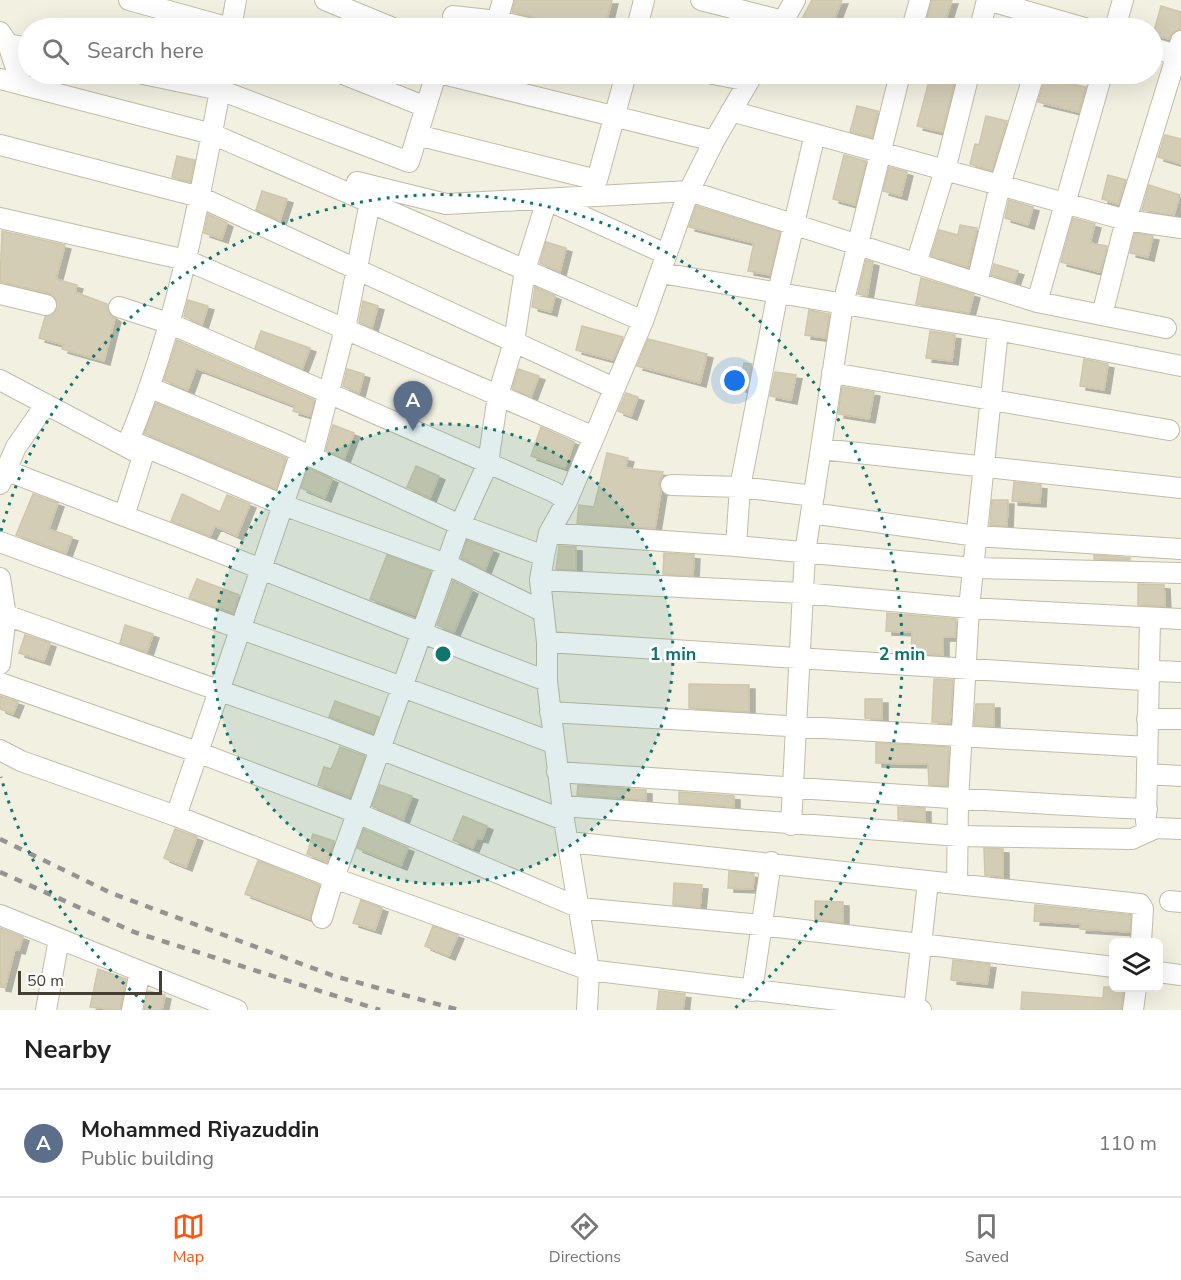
<!DOCTYPE html>
<html lang="en">
<head>
<meta charset="utf-8">
<style>
  body { margin:0; font-family:"Nunito Sans",sans-serif; background:#f6f6f6; color:#222 }
  .controls { position:absolute; right:18px; bottom:18px; display:grid; overflow:hidden; border-radius:9px; box-shadow:0 6px 24px #0002 }
  .controls button { width:54px; height:54px; display:grid; place-items:center; padding:0; border:0; border-bottom:2px solid #e0e0e0; background:#fff; color:#222; font:30px sans-serif }
  .scale { position:absolute; left:18px; bottom:15px; width:144px; box-sizing:border-box; padding-left:6px; border:3px solid #443f32; border-top:0; font-size:16px; line-height:21px; white-space:nowrap; color:#443f32; -webkit-text-stroke:4px #fff; paint-order:stroke }
  .you { position:absolute; left:735px; top:381px; width:21px; height:21px; margin:-15px; border:4px solid #fff; border-radius:50%; background:#1a73e8; box-shadow:0 0 0 9px #1a73e833 }
  .badge { display:grid; place-items:center; width:39px; height:39px; border-radius:50%; background:#ff550b; color:#fff; font-size:20px; font-weight:700 }
  .pin { position:absolute; translate:-50% -50px; filter:drop-shadow(0 2px 3px #0008) }
  .pin::after { content:''; position:absolute; top:32px; width:21px; height:18px; background:inherit; clip-path:polygon(0 0,100% 0,50% 100%) }
  .list { margin:0; padding:0; list-style:none }
  h2 { display:flex; justify-content:space-between; align-items:center; height:78px; margin:0; padding:0 24px; font-size:26px }
  h2 small { font-size:20px; font-weight:400; color:#767676 }
  .list li { display:grid; grid-template-columns:39px 1fr auto; gap:18px; align-items:center; box-sizing:border-box; height:108px; padding:0 24px; border-top:2px solid #e0e0e0 }
  .list b { display:block; font-size:22px; white-space:nowrap }
  .list p { margin:0; font-size:20px; white-space:nowrap; color:#767676 }
  .list em { font-size:20px; font-style:normal; color:#767676 }
  .icon { flex:none; width:33px; height:33px; fill:none; stroke:currentColor; stroke-width:2; stroke-linecap:round; stroke-linejoin:round }
  .map { position:relative; flex:none; width:1181px; height:1010px; overflow:hidden }
  .search { position:absolute; background:#fff; box-shadow:0 6px 24px #0002; left:18px; right:18px; top:18px; height:66px; display:flex; align-items:center; gap:15px; box-sizing:border-box; padding:0 21px; border-radius:33px; color:#767676; font-size:22px }
  .sheet { height:186px; background:#fff }
  nav { display:flex; justify-content:space-around; align-items:center; box-sizing:border-box; height:84px; border-top:2px solid #e0e0e0; background:#fff; font-size:16px; color:#767676 }
  nav a { display:grid; justify-items:center; gap:3px }
  nav .on { color:#ff550b }
  .map>svg:first-child { display:block }
  .building { fill:#d4cdb6; stroke:#d0c6a9; stroke-width:1.5; filter:url(#shadow) }
  .lines { fill:none; stroke-linecap:round; stroke-linejoin:round }
  .street-casing { stroke:#c1bca6; stroke-width:22 }
  .street { stroke:#fff; stroke-width:20 }
  .rail { stroke:#939393; stroke-width:4.5; stroke-dasharray:8 8; stroke-linecap:butt }
  .ring { fill:none; stroke:#0f766e; stroke-width:3; stroke-dasharray:3 6 }
  .centre { fill:#0f766e; stroke:#fff; stroke-width:3 }
  .ring-label { font-size:18px; text-anchor:middle; font-weight:bold; fill:#0f766e; stroke:#fff; stroke-width:5; stroke-linejoin:round; paint-order:stroke }
</style>
</head>
<body>
<div class="map">
<svg width="1181" height="1010" viewBox="0 0 1181 1010">
  <defs>
    <filter id="shadow"><feDropShadow dx="6" dy="4" stdDeviation="0" flood-color="#0004"/></filter>
  </defs>
  <rect width="100%" height="100%" fill="#f2f0e1"/>
  <path class="building" d="M 515,0 L 612,0 L 605,28 L 576,28 L 512,12 Z
    M 812,0 L 842,0 L 831,28 L 797,28 Z
    M 932,0 L 952,0 L 943,28 L 924,28 Z
    M 1161,6 L 1181,12 L 1180,29 L 1173,32 L 1169,39 L 1153,35 Z
    M 931,74 L 957,74 L 942,132 L 917,126 Z
    M 1045,78 L 1086,87 L 1079,112 L 1038,102 Z
    M 857,106 L 878,111 L 872,137 L 850,132 Z
    M 986,116 L 1007,121 L 992,171 L 970,164 L 975,144 L 979,145 Z
    M 1165,135 L 1181,139 L 1181,164 L 1158,157 Z
    M 844,155 L 866,161 L 855,205 L 833,199 Z
    M 177,156 L 195,160 L 190,182 L 172,177 Z
    M 889,167 L 907,172 L 901,196 L 883,191 Z
    M 1108,175 L 1126,180 L 1118,204 L 1102,199 Z
    M 1149,185 L 1180,195 L 1174,215 L 1142,210 Z
    M 262,191 L 287,199 L 280,221 L 256,210 Z
    M 1009,200 L 1033,207 L 1028,225 L 1005,218 Z
    M 696,206 L 780,232 L 770,275 L 748,271 L 754,243 L 689,227 Z
    M 208,214 L 227,223 L 222,239 L 204,233 Z
    M 1073,218 L 1095,224 L 1090,243 L 1107,246 L 1100,272 L 1061,262 Z
    M 960,225 L 977,228 L 968,267 L 931,256 L 939,230 L 958,235 Z
    M 2,231 L 65,245 L 56,279 L 77,285 L 75,292 L 107,304 L 110,315 L 115,318 L 104,361 L 62,349 L 64,345 L 39,338 L 45,317 L 55,313 L 57,301 L 49,293 L 0,282 Z
    M 1135,233 L 1153,236 L 1148,257 L 1130,253 Z
    M 546,242 L 566,248 L 560,272 L 540,263 Z
    M 866,260 L 873,262 L 867,296 L 858,294 Z
    M 994,264 L 1018,271 L 1014,282 L 991,275 Z
    M 921,278 L 974,294 L 969,313 L 916,304 Z
    M 535,287 L 555,296 L 551,312 L 532,307 Z
    M 188,300 L 208,306 L 202,325 L 184,316 Z
    M 363,301 L 378,306 L 372,328 L 359,322 Z
    M 809,310 L 829,314 L 826,338 L 805,335 Z
    M 582,326 L 623,337 L 613,360 L 576,350 Z
    M 261,331 L 310,348 L 302,369 L 255,348 Z
    M 930,331 L 955,335 L 952,361 L 926,358 Z
    M 648,339 L 707,354 L 700,383 L 637,366 Z
    M 177,340 L 314,400 L 310,416 L 293,411 L 295,406 L 196,368 L 188,390 L 164,380 Z
    M 1084,359 L 1108,364 L 1104,390 L 1080,386 Z
    M 744,363 L 752,364 L 747,389 L 740,388 Z
    M 347,369 L 364,374 L 359,393 L 343,386 Z
    M 518,369 L 539,376 L 531,397 L 512,389 Z
    M 775,372 L 796,375 L 791,400 L 770,396 Z
    M 842,387 L 874,392 L 869,419 L 838,414 Z
    M 626,393 L 638,397 L 631,416 L 618,411 Z
    M 156,403 L 286,458 L 276,489 L 144,433 Z
    M 333,425 L 354,433 L 344,459 L 326,450 Z
    M 541,427 L 574,442 L 565,468 L 531,456 Z
    M 607,453 L 628,458 L 625,468 L 663,472 L 659,484 L 661,491 L 655,528 L 577,523 L 579,505 L 594,507 Z
    M 416,466 L 439,476 L 430,498 L 407,487 Z
    M 308,468 L 332,479 L 325,498 L 301,488 Z
    M 1014,482 L 1041,485 L 1040,503 L 1012,501 Z
    M 33,494 L 58,503 L 49,529 L 72,537 L 66,553 L 16,535 Z
    M 182,494 L 220,512 L 227,495 L 250,504 L 237,536 L 215,526 L 210,536 L 171,521 Z
    M 992,500 L 1008,500 L 1007,526 L 990,525 Z
    M 467,540 L 493,550 L 485,570 L 461,558 Z
    M 559,546 L 576,547 L 576,570 L 556,569 Z
    M 664,553 L 694,555 L 693,576 L 663,574 Z
    M 387,555 L 431,571 L 415,615 L 370,599 Z
    M 1094,555 L 1130,558 L 1130,560 L 1094,559 Z
    M 197,579 L 239,595 L 233,613 L 189,598 Z
    M 453,581 L 472,590 L 454,632 L 437,625 Z
    M 1138,584 L 1164,585 L 1165,606 L 1138,605 Z
    M 887,613 L 956,619 L 955,637 L 943,637 L 943,655 L 911,653 L 912,632 L 886,631 Z
    M 125,625 L 153,634 L 147,652 L 120,643 Z
    M 25,635 L 50,643 L 44,661 L 19,653 Z
    M 934,679 L 953,680 L 950,723 L 932,722 Z
    M 689,684 L 749,685 L 749,712 L 689,708 Z
    M 0,696 L 18,702 L 13,714 L 0,709 Z
    M 865,699 L 882,699 L 882,719 L 865,718 Z
    M 335,701 L 379,717 L 373,733 L 329,717 Z
    M 976,704 L 994,704 L 994,726 L 974,725 Z
    M 876,743 L 949,747 L 947,786 L 929,785 L 928,764 L 876,763 Z
    M 340,747 L 365,756 L 350,797 L 318,785 L 324,767 L 331,769 Z
    M 380,785 L 412,796 L 403,820 L 372,806 Z
    M 578,785 L 646,790 L 646,800 L 577,795 Z
    M 679,792 L 734,796 L 734,807 L 679,803 Z
    M 898,807 L 925,808 L 925,821 L 898,819 Z
    M 463,816 L 487,826 L 482,839 L 477,838 L 473,848 L 453,840 Z
    M 175,829 L 197,837 L 186,867 L 164,858 Z
    M 364,829 L 408,848 L 401,866 L 357,848 Z
    M 313,834 L 334,841 L 327,862 L 307,854 Z
    M 984,848 L 1003,849 L 1003,877 L 985,875 Z
    M 258,861 L 319,885 L 310,919 L 245,894 Z
    M 729,871 L 754,874 L 753,889 L 728,888 Z
    M 674,883 L 702,885 L 700,907 L 673,905 Z
    M 361,900 L 382,908 L 375,930 L 353,923 Z
    M 815,901 L 843,902 L 843,923 L 815,919 Z
    M 1035,905 L 1131,915 L 1130,932 L 1080,929 L 1081,924 L 1034,921 Z
    M 433,926 L 458,935 L 449,956 L 425,946 Z
    M 0,928 L 23,937 L 19,950 L 15,949 L 5,988 L 0,987 Z
    M 953,960 L 990,964 L 987,984 L 951,980 Z
    M 98,969 L 126,979 L 120,1010 L 90,1007 Z
    M 1104,987 L 1124,987 L 1121,1010 L 1021,1010 L 1022,992 L 1103,998 Z
    M 148,991 L 165,995 L 162,1010 L 144,1010 Z
    M 659,991 L 685,994 L 683,1010 L 657,1010 Z"/>
  <g class="lines">
    <g class="street-casing">
      <path id="street" d="M 129,0 L 230,28
        M 325,0 L 393,28
        M 701,0 L 783,21
        M 987,0 L 1085,28
        M 453,16 L 497,21 L 528,28
        M 497,21 L 503,0
        M 231,28 L 236,0
        M 637,28 L 644,0
        M 779,28 L 795,0
        M 912,28 L 920,0
        M 980,28 L 987,0
        M 1115,28 L 1123,0
        M 0,32 L 8,44 L 28,48
        M 8,44 L 21,83
        M 1152,48 L 1177,55
        M 143,74 L 220,90 L 409,162 L 436,74
        M 223,74 C 200,198 178,323 129,440 L 143,456 L 124,516 C 266,569 405,628 547,681
        M 343,74 L 426,107
        M 443,74 L 714,141
        M 713,74 L 749,81
        M 0,79 L 212,134 L 643,321
        M 731,111 L 1126,220 L 1181,228
        M 417,135 L 597,180 L 626,74
        M 0,145 L 200,197 L 614,388
        M 357,182 L 446,204 L 689,191 L 1037,302 L 1166,328
        M 0,218 L 186,260 L 594,437
        M 916,264 L 945,170 L 969,74
        M 661,273 L 998,330 L 1181,366
        M 977,283 L 1000,185 L 1034,74
        M 0,294 L 46,305
        M 1037,302 L 1102,74
        M 119,307 L 171,324 L 554,492 L 567,501
        M 1102,315 L 1126,220 L 1181,41
        M 832,373 L 1169,430
        M 0,380 L 138,453
        M 129,440 L 283,505 L 176,816 L 334,878 L 460,525 L 282,443 L 151,388
        M 821,449 L 1181,488
        M 301,452 L 283,505 L 446,564 L 542,611
        M 312,457 L 345,329 L 370,202
        M 0,468 L 124,516
        M 0,484 L 16,447 L 46,404
        M 671,485 L 740,487 L 736,546
        M 814,496 L 740,487 L 778,292 L 815,134
        M 811,513 L 977,536 L 1181,549
        M 549,533 L 736,546 L 974,568 L 1181,573
        M 0,542 C 184,610 370,673 553,743
        M 544,556 L 460,525 L 488,463 L 498,395 L 514,342 L 525,270 L 547,200 L 666,254
        M 0,578 L 6,616 L 0,664
        M 540,580 L 802,593 L 969,608 L 1181,619
        M 0,613 L 328,729 L 564,820
        M 547,642 L 1143,680 L 1157,671 L 1181,672
        M 0,683 L 197,752 L 357,813 L 580,908 L 761,925 L 1114,967
        M 550,712 L 1147,747
        M 1147,719 L 1181,719
        M 0,750 L 21,761 L 176,816
        M 557,772 C 754,784 950,800 1147,809
        M 1147,774 L 1181,776
        M 563,806 L 959,836 L 1132,839 L 1156,828 L 1181,829
        M 1146,822 L 1150,618
        M 791,825 L 805,553 L 843,304 L 900,74
        M 569,842 L 1140,904 L 1143,909 L 1141,942
        M 957,884 L 958,801 L 969,608 L 998,330
        M 1170,901 L 1181,902
        M 0,915 L 237,1010
        M 322,918 L 334,878 L 589,970 L 921,1010
        M 1158,972 L 1181,975
        M 752,991 L 771,862
        M 914,1009 L 928,881
        M 46,1010 L 59,939
        M 132,1010 L 140,971
        M 587,1010 L 589,970 L 564,820 L 547,681 L 547,642 L 540,580 L 544,556 L 549,533 L 567,501 L 643,321 L 689,191 L 714,141 L 753,74
        M 1133,1010 L 1136,988"/>
    </g>
    <use href="#street" class="street"/>
    <path class="rail" d="M 0,839 L 111,893 L 334,976 L 459,1010
      M 0,872 L 134,932 L 380,1010"/>
  </g>
  <circle cx="443" cy="654" r="230" fill="#0f766e" fill-opacity=".12"/>
  <g class="ring">
    <circle cx="443" cy="654" r="230"/>
    <path d="M151 1008A459 459 0 0 1 1 777M1 531A459 459 0 1 1 735 1008"/>
  </g>
  <circle cx="443" cy="654" r="9" class="centre"/>
  <g class="ring-label">
    <text x="673" y="660">1 min</text>
    <text x="902" y="660">2 min</text>
  </g>
</svg>
<div class="controls">
<button><svg class="icon" aria-label="layers" viewBox="0 0 24 24"><path d="M12 4l9 5-9 5-9-5zM3 14l9 5 9-5"/></svg></button>
</div>
<div class="scale">50 m</div>
<div class="you"></div>
<div class="pin badge" style="left:413px;top:431px;background:#5c6f8a">A</div>
<div class="search"><svg class="icon" aria-label="search" viewBox="0 0 24 24"><circle cx="10" cy="10" r="6"/><path d="M15 15l6 6"/></svg>Search here</div>
</div>
<section class="sheet">
<h2>Nearby<small></small></h2>
<ul class="list">
<li><span class="badge" style="background:#5c6f8a">A</span><div><b>Mohammed Riyazuddin</b><p>Public building</p></div><em>110 m</em></li>
</ul>
</section>
<nav>
<a class="on"><svg class="icon" aria-label="map" viewBox="0 0 24 24"><path d="M3 6l6-2 6 2 6-2v14l-6 2-6-2-6 2zM9 4v14M15 6v14"/></svg>Map</a>
<a><svg class="icon" aria-label="directions" viewBox="0 0 24 24"><path d="M12 3l9 9-9 9-9-9zM9 14v-3h6M13 9l2 2-2 2"/></svg>Directions</a>
<a><svg class="icon" aria-label="saved" viewBox="0 0 24 24"><path d="M7 4h10v16l-5-4-5 4z"/></svg>Saved</a>
</nav>
</body>
</html>
